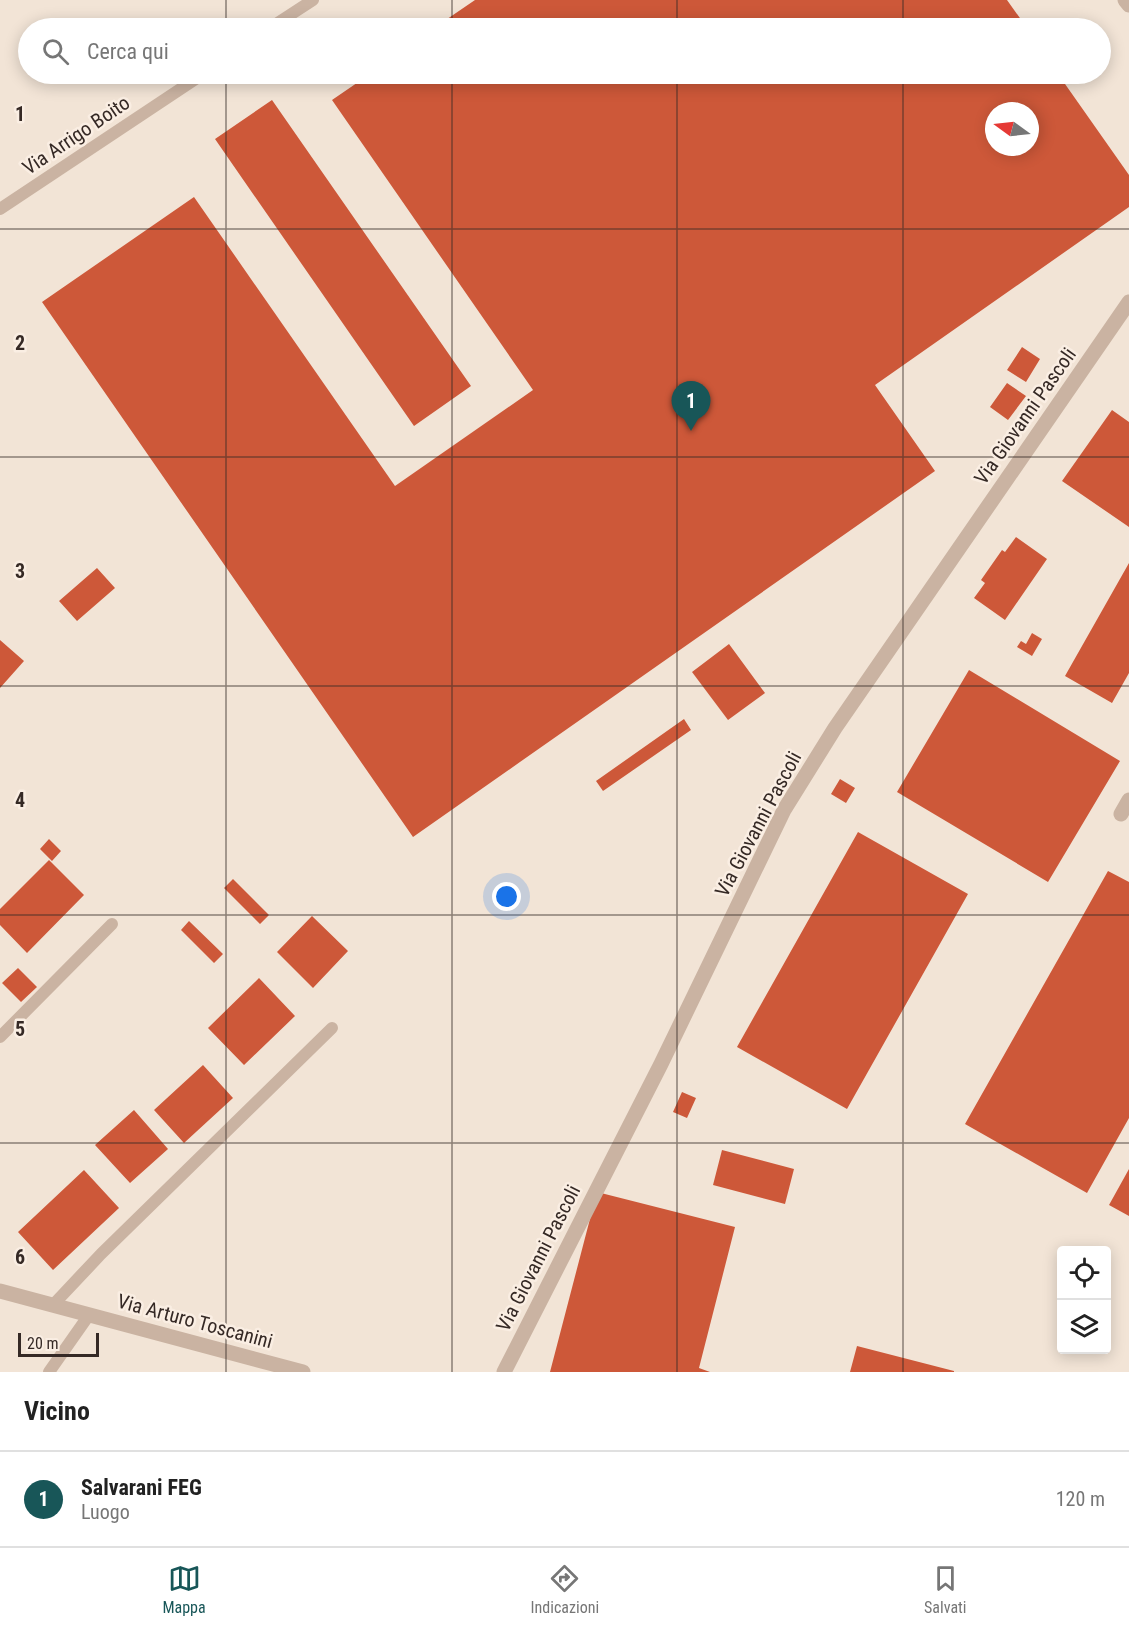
<!DOCTYPE html>
<html lang="it">
<head>
<meta charset="utf-8">
<style>
  body { margin:0; font-family:"Roboto Condensed",sans-serif; background:#f6f6f6; color:#222 }
  .controls { position:absolute; right:18px; bottom:18px; display:grid; overflow:hidden; border-radius:6px; box-shadow:0 3px 15px #0003 }
  .controls button { width:54px; height:54px; display:grid; place-items:center; padding:0; border:0; border-bottom:2px solid #e0e0e0; background:#fff; color:#222; font:30px sans-serif }
  .compass { position:absolute; left:985px; top:102px; width:54px; height:54px; border-radius:50%; background:#fff; box-shadow:0 3px 15px #0003; rotate:285deg }
  .scale { position:absolute; left:18px; bottom:15px; width:81px; box-sizing:border-box; padding-left:6px; border:3px solid #352925; border-top:0; font-size:16px; line-height:21px; white-space:nowrap; color:#352925; -webkit-text-stroke:4px #faeee3; paint-order:stroke }
  .you { position:absolute; left:507px; top:897px; width:21px; height:21px; margin:-15px; border:4px solid #fff; border-radius:50%; background:#1a73e8; box-shadow:0 0 0 9px #1a73e833 }
  .badge { display:grid; place-items:center; width:39px; height:39px; border-radius:50%; background:#185658; color:#fff; font-size:20px; font-weight:700 }
  .pin { position:absolute; translate:-50% -50px; filter:drop-shadow(0 2px 3px #0008) }
  .pin::after { content:''; position:absolute; top:32px; width:21px; height:18px; background:inherit; clip-path:polygon(0 0,100% 0,50% 100%) }
  .list { margin:0; padding:0; list-style:none }
  h2 { display:flex; justify-content:space-between; align-items:center; height:78px; margin:0; padding:0 24px; font-size:26px }
  h2 small { font-size:20px; font-weight:400; color:#767676 }
  .list li { display:grid; grid-template-columns:39px 1fr auto; gap:18px; align-items:center; box-sizing:border-box; height:96px; padding:0 24px; border-top:2px solid #e0e0e0 }
  .list b { display:block; font-size:22px; white-space:nowrap }
  .list p { margin:0; font-size:20px; white-space:nowrap; color:#767676 }
  .list em { font-size:20px; font-style:normal; color:#767676 }
  .icon { flex:none; width:33px; height:33px; fill:none; stroke:currentColor; stroke-width:2; stroke-linecap:round; stroke-linejoin:round }
  .map { position:relative; flex:none; width:1129px; height:1372px; overflow:hidden }
  .search { position:absolute; background:#fff; box-shadow:0 3px 15px #0003; left:18px; right:18px; top:18px; height:66px; display:flex; align-items:center; gap:15px; box-sizing:border-box; padding:0 21px; border-radius:33px; color:#767676; font-size:22px }
  .sheet { height:174px; background:#fff }
  nav { display:flex; justify-content:space-around; align-items:center; box-sizing:border-box; height:84px; border-top:2px solid #e0e0e0; background:#fff; font-size:16px; color:#767676 }
  nav a { display:grid; justify-items:center; gap:3px }
  nav .on { color:#185658 }
  .map>svg:first-child { display:block }
  .building { fill:#cd5839; fill-rule:evenodd }
  .lines { fill:none; stroke-linecap:round; stroke-linejoin:round }
  .service { stroke:#cab3a2; stroke-width:12 }
  .minor { stroke:#cab3a2; stroke-width:15 }
  .grid { fill:none; stroke:#352925; stroke-width:1.5; stroke-opacity:0.55 }
  .labels { text-anchor:middle; stroke-width:5; stroke-linejoin:round; paint-order:stroke }
  .street-label { font-size:20px; fill:#352925; stroke:#faeee3 }
  .grid-label { font-size:20px; text-anchor:middle; font-weight:bold; fill:#352925; stroke:#faeee3; stroke-width:5; stroke-linejoin:round; paint-order:stroke }
</style>
</head>
<body>
<div class="map">
<svg width="1129" height="1372" viewBox="0 0 1129 1372">
  <rect width="100%" height="100%" fill="#f2e4d6"/>
  <path class="building" d="M 475,0 L 1007,0 L 1027,28 L 434,28 Z
    M 370,74 L 1058,74 L 1129,175 L 1129,207 L 875,385 L 935,471 L 413,837 L 42,302 L 194,197 L 395,486 L 533,390 L 332,100 ZM 994,111 L 1030,111 L 1030,147 L 994,147 Z
    M 272,100 L 471,386 L 414,426 L 215,139 Z
    M 1022,347 L 1040,359 L 1026,382 L 1007,370 Z
    M 1007,383 L 1026,396 L 1008,420 L 990,407 Z
    M 1112,410 L 1129,422 L 1129,527 L 1062,481 Z
    M 1016,537 L 1047,559 L 1005,620 L 974,598 L 985,583 L 981,580 L 1002,550 L 1005,552 Z
    M 1129,563 L 1129,673 L 1112,703 L 1065,676 Z
    M 97,568 L 115,588 L 77,621 L 59,601 Z
    M 1032,633 L 1042,639 L 1032,656 L 1017,647 L 1021,641 L 1026,644 Z
    M 0,640 L 24,661 L 0,688 Z
    M 729,644 L 765,693 L 728,720 L 692,672 Z
    M 969,670 L 1120,761 L 1048,882 L 897,792 Z
    M 684,719 L 691,730 L 603,791 L 596,781 Z
    M 840,779 L 855,788 L 846,803 L 831,794 Z
    M 858,832 L 968,894 L 847,1109 L 737,1047 Z
    M 49,839 L 61,851 L 52,861 L 40,849 Z
    M 49,860 L 84,895 L 27,953 L 0,925 L 0,909 Z
    M 1108,871 L 1129,882 L 1129,1118 L 1087,1193 L 965,1124 Z
    M 233,879 L 269,915 L 260,924 L 224,888 Z
    M 312,916 L 348,951 L 313,988 L 277,952 Z
    M 189,921 L 223,954 L 214,963 L 181,930 Z
    M 18,968 L 37,987 L 21,1002 L 2,983 Z
    M 259,978 L 295,1016 L 244,1065 L 208,1028 Z
    M 203,1065 L 233,1098 L 184,1143 L 154,1110 Z
    M 682,1092 L 696,1098 L 687,1118 L 673,1112 Z
    M 134,1110 L 168,1149 L 130,1183 L 95,1145 Z
    M 722,1150 L 794,1169 L 785,1204 L 713,1185 Z
    M 1129,1169 L 1129,1216 L 1109,1205 Z
    M 84,1170 L 119,1208 L 53,1270 L 18,1232 Z
    M 597,1192 L 735,1227 L 699,1368 L 710,1372 L 550,1372 Z
    M 857,1346 L 954,1371 L 954,1372 L 850,1372 Z"/>
  <g class="lines">
    <path class="service" d="M 270,28 L 313,0
      M 0,209 L 203,74
      M 0,1037 L 112,924
      M 53,1305 L 101,1254 L 332,1028
      M 49,1372 L 89,1315"/>
    <path class="minor" d="M 1125,0 L 1129,5
      M 1121,814 L 1129,800
      M 0,1291 L 303,1372
      M 504,1372 L 661,1064 L 784,810 L 835,728 L 1129,302"/>
  </g>
  <path class="grid" d="M 226,0 L 226,28M 452,0 L 452,28M 677,0 L 677,28M 903,0 L 903,28M 226,74 L 226,1372M 452,74 L 452,1372M 677,74 L 677,1372M 903,74 L 903,1372M 0,229 L 1129,229M 0,457 L 1129,457M 0,686 L 1129,686M 0,915 L 1129,915M 0,1143 L 1129,1143"/>
  <g class="labels">
    <g class="street-label">
      <text transform="translate(76 135) rotate(-34)" y="7">Via Arrigo Boito</text>
      <text transform="translate(1025 416) rotate(-55)" y="7">Via Giovanni Pascoli</text>
      <text transform="translate(758 824) rotate(-62)" y="7">Via Giovanni Pascoli</text>
      <text transform="translate(538 1258) rotate(-63)" y="7">Via Giovanni Pascoli</text>
      <text transform="translate(195 1321) rotate(15)" y="7">Via Arturo Toscanini</text>
    </g>
  </g>
  <g class="grid-label">
    <text x="20" y="121">1</text>
    <text x="20" y="350">2</text>
    <text x="20" y="578">3</text>
    <text x="20" y="807">4</text>
    <text x="20" y="1036">5</text>
    <text x="20" y="1264">6</text>
  </g>
</svg>
<div class="controls">
<button><svg class="icon" aria-label="locate" viewBox="0 0 24 24"><circle cx="12" cy="12" r="6"/><path d="M12 2v4M12 18v4M2 12h4M18 12h4"/></svg></button>
<button><svg class="icon" aria-label="layers" viewBox="0 0 24 24"><path d="M12 4l9 5-9 5-9-5zM3 14l9 5 9-5"/></svg></button>
</div>
<svg class="compass" viewBox="-18 -18 36 36"><path d="M0-13l5 13h-10z" fill="#e53935"/><path d="M0 13l5-13h-10z" fill="#767676"/></svg>
<div class="scale">20 m</div>
<div class="you"></div>
<div class="pin badge" style="left:691px;top:431px">1</div>
<div class="search"><svg class="icon" aria-label="search" viewBox="0 0 24 24"><circle cx="10" cy="10" r="6"/><path d="M15 15l6 6"/></svg>Cerca qui</div>
</div>
<section class="sheet">
<h2>Vicino<small></small></h2>
<ul class="list">
<li><span class="badge">1</span><div><b>Salvarani FEG</b><p>Luogo</p></div><em>120 m</em></li>
</ul>
</section>
<nav>
<a class="on"><svg class="icon" aria-label="map" viewBox="0 0 24 24"><path d="M3 6l6-2 6 2 6-2v14l-6 2-6-2-6 2zM9 4v14M15 6v14"/></svg>Mappa</a>
<a><svg class="icon" aria-label="directions" viewBox="0 0 24 24"><path d="M12 3l9 9-9 9-9-9zM9 14v-3h6M13 9l2 2-2 2"/></svg>Indicazioni</a>
<a><svg class="icon" aria-label="saved" viewBox="0 0 24 24"><path d="M7 4h10v16l-5-4-5 4z"/></svg>Salvati</a>
</nav>
</body>
</html>
